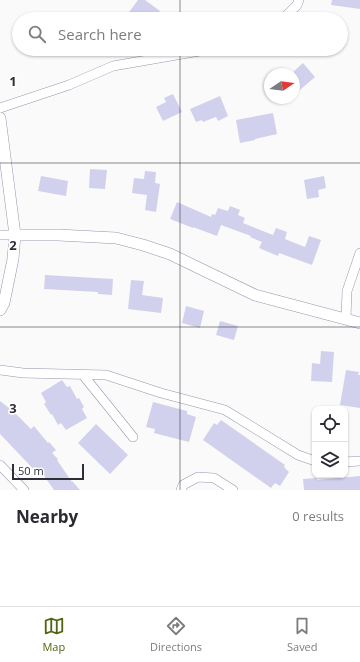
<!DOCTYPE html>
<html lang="en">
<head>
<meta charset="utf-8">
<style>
  body { margin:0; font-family:"Open Sans",sans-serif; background:#f7f7f7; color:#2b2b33 }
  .controls { position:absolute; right:12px; bottom:12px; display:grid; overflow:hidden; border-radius:8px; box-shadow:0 1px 3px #0004 }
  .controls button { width:36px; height:36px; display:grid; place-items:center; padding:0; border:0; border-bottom:1px solid #e1e1e2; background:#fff; color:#2b2b33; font:20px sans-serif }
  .compass { position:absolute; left:264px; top:68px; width:36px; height:36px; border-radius:50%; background:#fff; box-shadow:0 1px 3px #0004; rotate:77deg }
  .scale { position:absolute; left:12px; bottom:10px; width:72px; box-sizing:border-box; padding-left:4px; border:2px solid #2e2d38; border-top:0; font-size:11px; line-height:14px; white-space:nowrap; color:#2e2d38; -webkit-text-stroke:3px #fff; paint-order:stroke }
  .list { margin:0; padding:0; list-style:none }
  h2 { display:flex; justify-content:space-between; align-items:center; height:52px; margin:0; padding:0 16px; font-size:17px }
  h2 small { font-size:13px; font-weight:400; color:#7c7c81 }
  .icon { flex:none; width:22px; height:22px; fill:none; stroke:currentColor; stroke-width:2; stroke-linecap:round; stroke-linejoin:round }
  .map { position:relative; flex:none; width:360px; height:490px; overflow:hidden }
  .search { position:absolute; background:#fff; box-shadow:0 1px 3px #0004; left:12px; right:12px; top:12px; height:44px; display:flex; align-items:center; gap:10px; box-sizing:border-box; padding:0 14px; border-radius:22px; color:#7c7c81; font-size:15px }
  .sheet { height:116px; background:#fff }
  nav { display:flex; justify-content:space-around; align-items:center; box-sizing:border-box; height:56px; border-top:1px solid #e1e1e2; background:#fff; font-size:11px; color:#7c7c81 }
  nav a { display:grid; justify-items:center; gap:2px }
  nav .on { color:#506511 }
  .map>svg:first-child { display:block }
  .building { fill:#d2d1ed }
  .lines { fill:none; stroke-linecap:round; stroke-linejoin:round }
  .minor-casing { stroke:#9695af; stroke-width:10 }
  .tertiary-casing { stroke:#9695af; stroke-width:12 }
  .minor { stroke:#fff; stroke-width:9 }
  .tertiary { stroke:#fff; stroke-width:11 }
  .grid { fill:none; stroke:#2e2d38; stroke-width:1; stroke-opacity:0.55 }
  .grid-label { font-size:13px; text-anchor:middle; font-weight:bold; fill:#2e2d38; stroke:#fff; stroke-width:3.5; stroke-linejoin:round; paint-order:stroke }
</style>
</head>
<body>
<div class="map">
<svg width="360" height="490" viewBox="0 0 360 490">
  <rect width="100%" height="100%" fill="#fafafa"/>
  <path class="building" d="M 138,0 L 145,0 L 160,11 L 155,19 L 124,19 Z
    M 332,0 L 360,0 L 360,9 L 331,5 Z
    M 303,63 L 315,77 L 294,95 L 294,71 Z
    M 173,94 L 182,112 L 163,121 L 156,107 L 166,102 L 164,98 Z
    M 220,96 L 228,116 L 218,121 L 216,117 L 203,122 L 202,120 L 196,122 L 190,109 Z
    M 273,113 L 277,134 L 255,139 L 255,140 L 240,143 L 236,120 Z
    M 90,169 L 107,170 L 105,189 L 89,188 Z
    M 145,171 L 156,172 L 155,183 L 160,184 L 156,212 L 145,210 L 147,195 L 132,193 L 134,178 L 144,179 Z
    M 41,176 L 68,181 L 66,196 L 38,191 Z
    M 324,176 L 326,188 L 318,190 L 319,197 L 307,199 L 304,180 Z
    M 177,202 L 211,217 L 212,214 L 215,215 L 218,208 L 228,211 L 230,206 L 240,210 L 238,215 L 245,218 L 243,223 L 273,235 L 276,228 L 287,232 L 285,239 L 305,247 L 309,236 L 321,240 L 312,265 L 279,253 L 278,256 L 259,248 L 262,242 L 250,237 L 251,236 L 221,225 L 217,236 L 193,227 L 193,228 L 170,219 Z
    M 45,275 L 113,279 L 112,295 L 98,294 L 98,292 L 44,289 Z
    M 131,280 L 144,281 L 142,295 L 163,298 L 161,313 L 128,309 Z
    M 186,306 L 204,311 L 200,328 L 182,323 Z
    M 220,321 L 238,326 L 234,340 L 216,335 Z
    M 321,351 L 334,352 L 332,382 L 311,381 L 312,363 L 320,364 Z
    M 346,370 L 359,372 L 358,375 L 360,375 L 360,408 L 340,405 Z
    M 62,380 L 67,387 L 70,386 L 77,399 L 79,398 L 84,407 L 82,409 L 87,418 L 66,430 L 61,423 L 58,425 L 52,414 L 51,415 L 44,404 L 46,402 L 41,393 Z
    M 0,401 L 14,412 L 31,429 L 34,426 L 48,443 L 49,442 L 56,450 L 52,453 L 58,459 L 57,460 L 72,482 L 72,481 L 80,490 L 54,490 L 42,473 L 39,475 L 0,434 Z
    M 153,402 L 187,411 L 187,414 L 196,417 L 189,442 L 154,433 L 155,429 L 146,427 Z
    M 221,420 L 285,465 L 284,467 L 289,472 L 280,486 L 275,483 L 271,488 L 203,440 L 214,423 L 217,425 Z
    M 96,424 L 128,455 L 110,474 L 78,443 Z
    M 360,476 L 360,490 L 304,490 L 303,479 L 317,478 L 317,480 Z"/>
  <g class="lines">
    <g class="minor-casing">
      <path id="minor" d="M 283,19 L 297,5 L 299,0
        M 0,108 L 69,85 L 113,66 L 211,49
        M 0,235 L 15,235
        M 346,318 L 347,291 L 360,253
        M 0,370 L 23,373 L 106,375 L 161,393 L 225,410 L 298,455 L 315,461
        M 83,375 L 133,437
        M 345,462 L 360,461
        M 0,465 L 24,490
        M 181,490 L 183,485 L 198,477 L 214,478 L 233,490"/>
    </g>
    <g class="tertiary-casing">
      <path id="tertiary" d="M 0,118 L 15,235 L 13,259 L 4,303 L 0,310
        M 15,235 L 58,235 L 116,238 L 143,245 L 170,254 L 255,295 L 360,323"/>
    </g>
    <use href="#minor" class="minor"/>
    <use href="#tertiary" class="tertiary"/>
  </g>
  <path class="grid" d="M 180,0 L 180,19M 180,49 L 180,490M 0,163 L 360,163M 0,327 L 360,327"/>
  <g class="grid-label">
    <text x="13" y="86">1</text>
    <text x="13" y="250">2</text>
    <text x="13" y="413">3</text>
  </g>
</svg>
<div class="controls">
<button><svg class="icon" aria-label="locate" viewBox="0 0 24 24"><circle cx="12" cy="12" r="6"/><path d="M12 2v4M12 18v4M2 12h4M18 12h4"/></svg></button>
<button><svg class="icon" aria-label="layers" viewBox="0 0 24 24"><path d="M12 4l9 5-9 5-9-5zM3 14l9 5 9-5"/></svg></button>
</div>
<svg class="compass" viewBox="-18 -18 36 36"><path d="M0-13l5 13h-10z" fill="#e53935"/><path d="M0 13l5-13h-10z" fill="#7c7c81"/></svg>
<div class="scale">50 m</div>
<div class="search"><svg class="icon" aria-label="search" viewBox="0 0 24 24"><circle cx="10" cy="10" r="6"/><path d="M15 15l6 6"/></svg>Search here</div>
</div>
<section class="sheet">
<h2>Nearby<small>0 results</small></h2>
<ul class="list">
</ul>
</section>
<nav>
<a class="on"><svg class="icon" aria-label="map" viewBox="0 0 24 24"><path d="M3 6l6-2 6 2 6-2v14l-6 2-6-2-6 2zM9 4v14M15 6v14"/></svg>Map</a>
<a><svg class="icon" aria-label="directions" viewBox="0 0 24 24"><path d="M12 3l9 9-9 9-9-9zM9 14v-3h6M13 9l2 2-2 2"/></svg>Directions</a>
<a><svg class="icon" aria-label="saved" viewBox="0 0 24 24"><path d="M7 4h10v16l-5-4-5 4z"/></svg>Saved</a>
</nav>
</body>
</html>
